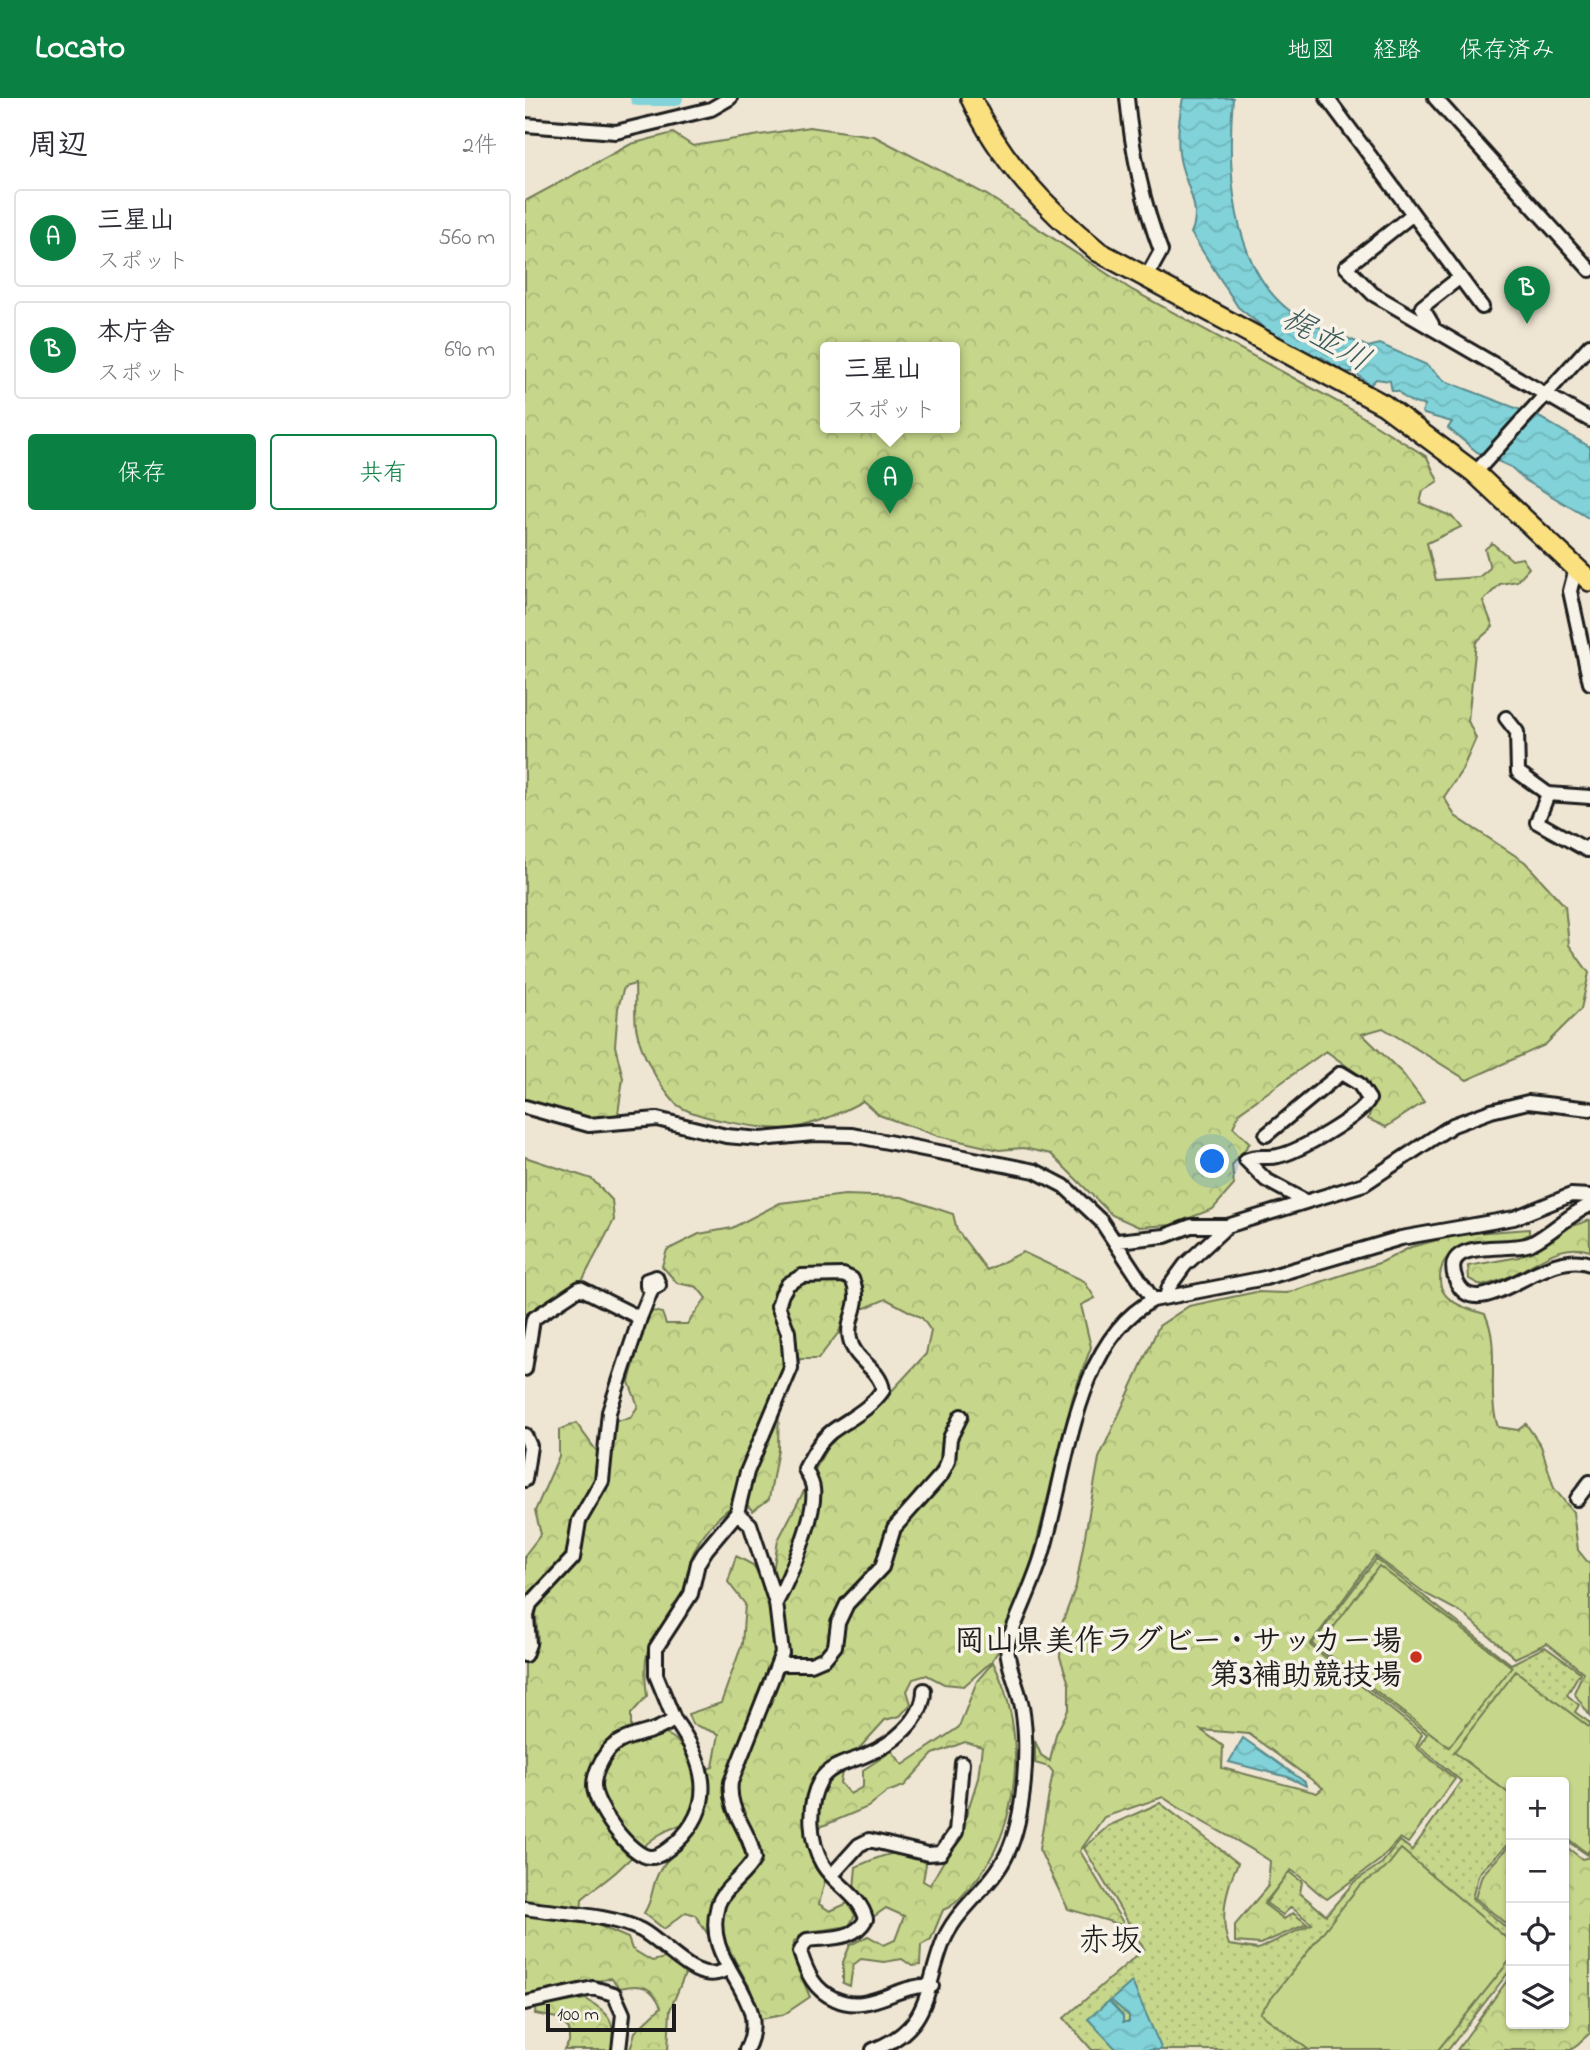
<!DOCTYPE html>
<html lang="ja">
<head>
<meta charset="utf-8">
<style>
  body { margin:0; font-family:"Indie Flower","Klee One",sans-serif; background:#f7f7f7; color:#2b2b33 }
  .controls { position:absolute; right:21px; bottom:21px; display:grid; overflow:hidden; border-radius:7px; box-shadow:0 2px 5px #0004 }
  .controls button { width:63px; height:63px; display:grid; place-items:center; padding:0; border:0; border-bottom:2px solid #e1e1e2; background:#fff; color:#2b2b33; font:35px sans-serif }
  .scale { position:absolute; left:21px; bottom:18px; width:130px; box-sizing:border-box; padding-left:7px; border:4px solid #1c1c1c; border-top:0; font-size:19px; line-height:24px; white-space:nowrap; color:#1c1c1c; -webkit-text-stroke:5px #f7f3e8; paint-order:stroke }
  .you { position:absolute; left:688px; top:1064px; width:24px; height:24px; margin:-18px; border:5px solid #fff; border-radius:50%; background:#1a73e8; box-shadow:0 0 0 10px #1a73e833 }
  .badge { display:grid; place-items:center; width:46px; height:46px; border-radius:50%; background:#0b8043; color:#fff; font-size:23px; font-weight:700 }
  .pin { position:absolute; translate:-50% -58px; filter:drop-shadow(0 2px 4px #0008) }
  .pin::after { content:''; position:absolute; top:37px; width:24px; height:21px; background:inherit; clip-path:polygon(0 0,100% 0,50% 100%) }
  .popup { position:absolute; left:295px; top:244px; width:140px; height:91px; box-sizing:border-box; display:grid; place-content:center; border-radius:7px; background:#fff; filter:drop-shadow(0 2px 5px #0005); font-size:23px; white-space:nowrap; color:#7c7c81 }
  .popup b { font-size:26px; color:#2b2b33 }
  .popup::after { content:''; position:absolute; left:50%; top:100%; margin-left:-14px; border:14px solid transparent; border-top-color:#fff }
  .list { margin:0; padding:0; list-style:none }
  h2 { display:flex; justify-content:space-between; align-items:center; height:91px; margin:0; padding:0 28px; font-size:30px }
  h2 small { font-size:23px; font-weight:400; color:#7c7c81 }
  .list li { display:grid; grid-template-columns:46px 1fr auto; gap:21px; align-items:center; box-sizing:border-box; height:98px; margin:0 14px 14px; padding:0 14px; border:2px solid #e1e1e2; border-radius:7px }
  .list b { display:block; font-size:26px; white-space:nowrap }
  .list p { margin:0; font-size:23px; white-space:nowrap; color:#7c7c81 }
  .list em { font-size:23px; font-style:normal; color:#7c7c81 }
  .actions { display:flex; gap:14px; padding:21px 28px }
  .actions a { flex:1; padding:16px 0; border:2px solid #0b8043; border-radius:7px; text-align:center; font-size:24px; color:#0b8043 }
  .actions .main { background:#0b8043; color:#fff }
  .icon { flex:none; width:38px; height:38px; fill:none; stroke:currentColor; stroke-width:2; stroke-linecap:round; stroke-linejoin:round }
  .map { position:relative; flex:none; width:1065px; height:1952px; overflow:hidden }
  header { display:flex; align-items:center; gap:42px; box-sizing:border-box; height:98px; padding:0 35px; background:#0b8043; color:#fff }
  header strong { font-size:33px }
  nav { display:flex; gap:38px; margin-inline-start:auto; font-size:24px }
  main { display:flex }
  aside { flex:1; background:#fff }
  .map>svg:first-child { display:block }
  .forest { fill:url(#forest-crowns); stroke:#717a54; stroke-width:2; fill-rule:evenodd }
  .park { fill:url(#park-dots); stroke:#717a54; stroke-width:2 }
  .garden { fill:#c6d78b; stroke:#717a54; stroke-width:2 }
  .water { fill:url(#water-waves); stroke:#598a8d; stroke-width:2 }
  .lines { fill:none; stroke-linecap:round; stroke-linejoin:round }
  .stream { stroke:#598a8d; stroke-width:2.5 }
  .river { stroke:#81d3d9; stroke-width:16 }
  .minor-casing { stroke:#1c1c1c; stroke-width:18 }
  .highway-casing { stroke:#1c1c1c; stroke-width:24 }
  .minor { stroke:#f7f3e8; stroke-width:12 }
  .highway { stroke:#fbe080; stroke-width:19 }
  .poi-dot { fill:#c8321e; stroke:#f7f3e8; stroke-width:2.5 }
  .labels { text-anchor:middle; stroke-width:7; stroke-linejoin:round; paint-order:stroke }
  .poi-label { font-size:30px; font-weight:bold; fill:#1c1c1c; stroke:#f7f3e8; text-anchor:end }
  .water-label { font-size:32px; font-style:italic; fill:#3f5c5e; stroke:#f7f3e8 }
  .neighbourhood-label { font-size:32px; fill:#1c1c1c; stroke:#f7f3e8 }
</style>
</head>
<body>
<header>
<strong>Locato</strong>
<nav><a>地図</a><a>経路</a><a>保存済み</a></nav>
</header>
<main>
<aside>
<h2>周辺<small>2件</small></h2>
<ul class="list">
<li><span class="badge">A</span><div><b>三星山</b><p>スポット</p></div><em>560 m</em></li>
<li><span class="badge">B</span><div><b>本庁舎</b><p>スポット</p></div><em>690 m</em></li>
</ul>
<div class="actions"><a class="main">保存</a><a>共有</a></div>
</aside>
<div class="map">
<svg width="1065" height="1952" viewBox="0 0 1065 1952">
  <defs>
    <pattern id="forest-crowns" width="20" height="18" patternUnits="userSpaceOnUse" patternTransform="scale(1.75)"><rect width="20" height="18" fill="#c6d78b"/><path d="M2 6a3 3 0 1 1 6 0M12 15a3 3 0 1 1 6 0" fill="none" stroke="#aab877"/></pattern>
    <pattern id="park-dots" width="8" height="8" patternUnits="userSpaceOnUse" patternTransform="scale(1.75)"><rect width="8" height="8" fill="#c6d78b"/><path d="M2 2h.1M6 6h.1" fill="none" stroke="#aab877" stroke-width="1.8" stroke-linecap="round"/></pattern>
    <pattern id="water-waves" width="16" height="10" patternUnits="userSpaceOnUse" patternTransform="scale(1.75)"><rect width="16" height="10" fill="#81d3d9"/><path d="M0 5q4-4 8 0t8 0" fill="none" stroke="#6fb5ba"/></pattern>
  </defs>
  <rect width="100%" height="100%" fill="#efe5d3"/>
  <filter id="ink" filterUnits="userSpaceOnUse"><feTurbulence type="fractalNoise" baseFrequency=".0143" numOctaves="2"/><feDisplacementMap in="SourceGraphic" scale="14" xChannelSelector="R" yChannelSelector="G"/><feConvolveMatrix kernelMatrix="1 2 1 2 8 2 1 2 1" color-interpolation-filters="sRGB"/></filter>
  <g filter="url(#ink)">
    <path class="forest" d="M 284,29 L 349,38 L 462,97 L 607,192 L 822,309 L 902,359 L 913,383 L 898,393 L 895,405 L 928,419 L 936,429 L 902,445 L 911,482 L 954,479 L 965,470 L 960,451 L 967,445 L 987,462 L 997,460 L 1004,470 L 992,483 L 975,486 L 958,503 L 968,529 L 951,544 L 943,623 L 951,640 L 937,672 L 919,699 L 930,718 L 1000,764 L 1040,808 L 1044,847 L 1064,875 L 1056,911 L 1020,947 L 942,982 L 858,930 L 837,936 L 877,975 L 899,1004 L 861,1029 L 843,1021 L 850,999 L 842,983 L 801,953 L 715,1014 L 708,1029 L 725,1045 L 707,1067 L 709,1087 L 688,1111 L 646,1127 L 614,1129 L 587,1117 L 526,1056 L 498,1050 L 474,1052 L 413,1038 L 354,1017 L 338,1003 C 316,1015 294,1025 269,1030 C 247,1034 165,1020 150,1005 C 133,986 115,954 111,929 C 109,915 111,900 110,886 L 99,889 L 93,910 L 90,948 L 98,980 L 93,1016 L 75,1022 L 0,1004 L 0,103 L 106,46 L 148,35 L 168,48 ZM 300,250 L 430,250 L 430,330 L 300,330 Z
      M 0,1059 L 67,1081 L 87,1102 L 89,1122 L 56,1185 L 16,1207 L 0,1228 Z
      M 320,1097 L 377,1099 L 428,1116 L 432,1132 L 462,1172 L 498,1154 L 559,1183 L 570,1200 L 556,1207 L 566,1249 L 548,1298 L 507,1463 L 473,1553 L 467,1563 L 439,1588 L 419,1586 L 402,1577 L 388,1581 L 382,1593 L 386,1606 L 375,1618 L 360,1622 L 318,1668 L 315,1685 L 325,1696 L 338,1689 L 338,1672 L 367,1653 L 378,1667 L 434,1629 L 452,1583 L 468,1564 C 503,1632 497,1731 446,1788 C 437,1798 431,1807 418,1812 L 406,1841 L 396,1847 L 395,1867 L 387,1868 L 377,1861 L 359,1864 L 336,1861 L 328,1867 L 325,1888 L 318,1885 L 318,1864 L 325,1847 L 343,1838 L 359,1847 L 370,1842 L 379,1818 L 361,1810 L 348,1819 L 329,1791 L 331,1769 C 355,1758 380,1746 401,1766 L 398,1783 L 405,1787 L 437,1731 L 453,1680 L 457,1649 L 440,1644 L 408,1656 L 379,1688 L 362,1694 L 343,1709 L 288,1732 L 293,1770 L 300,1783 L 294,1806 L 305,1813 L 323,1805 L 330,1817 L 324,1828 L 285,1834 L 269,1843 L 268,1859 L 285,1899 L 258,1917 L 235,1921 L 225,1890 L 201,1846 L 184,1838 L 170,1817 L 161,1814 L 139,1831 L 119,1815 C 129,1800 126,1788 134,1774 C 143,1756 164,1747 171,1727 C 139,1723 114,1753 92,1773 C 81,1783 68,1791 57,1801 L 56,1820 L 103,1840 L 107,1851 L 127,1863 L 144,1859 L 160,1876 L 145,1912 L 143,1952 L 105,1952 L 110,1934 L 136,1909 C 127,1888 117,1885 95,1890 L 86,1880 L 0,1898 L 0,1567 L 13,1544 L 10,1506 L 0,1499 L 0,1457 L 16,1436 L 10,1413 L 34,1358 L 34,1332 L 51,1325 L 79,1363 L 85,1324 L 105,1320 L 113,1308 L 104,1284 L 120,1224 L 128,1213 L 137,1215 L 141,1226 L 162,1226 L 181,1200 L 172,1189 L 152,1185 L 137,1168 L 142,1152 L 174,1136 L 207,1130 L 255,1105 ZM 361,1201 L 397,1220 L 406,1233 L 401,1256 L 351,1310 L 308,1338 L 253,1442 L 248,1474 L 234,1476 L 228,1467 L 211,1458 L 203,1484 L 220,1506 L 217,1546 L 196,1605 L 163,1616 L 167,1626 L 194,1636 L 188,1669 L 178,1672 C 163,1664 160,1647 147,1639 C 135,1632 119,1634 106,1633 L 106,1616 L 122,1598 C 114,1537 134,1542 157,1495 C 162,1484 163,1470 167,1458 C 175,1436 197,1413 217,1402 L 228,1413 L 244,1401 L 253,1351 L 254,1308 L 275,1261 L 293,1261 L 314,1234 L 322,1210 L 340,1210 Z
      M 1065,1122 L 1065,1153 C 1034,1143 1011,1167 984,1179 C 975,1183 966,1185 957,1188 L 944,1181 L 943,1168 L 994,1159 L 1036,1132 Z
      M 1004,1131 L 1004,1136 C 999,1138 994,1143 989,1144 C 964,1153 915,1137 915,1182 C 915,1204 943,1211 960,1216 C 976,1248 961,1296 973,1329 L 993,1332 L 1001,1326 L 1016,1348 L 1029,1390 L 1048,1414 L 1053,1452 L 1065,1467 L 1065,1618 L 1049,1595 L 1058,1574 L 1022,1545 L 990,1560 L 937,1515 L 901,1496 L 850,1458 L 785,1547 L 897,1636 L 891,1649 L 930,1681 L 883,1745 L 875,1740 L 855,1762 L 802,1801 C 788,1792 779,1780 766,1772 L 739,1806 L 759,1821 L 768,1815 L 782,1826 L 735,1846 L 710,1844 L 710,1827 L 743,1788 L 745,1763 C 710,1739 672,1724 638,1699 L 579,1719 L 555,1753 L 600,1828 L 543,1811 L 514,1751 L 528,1674 L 524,1669 L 510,1665 L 510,1643 L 516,1657 L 525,1663 L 531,1636 L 544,1610 L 544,1586 L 535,1559 L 536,1528 L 551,1488 L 574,1360 L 634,1228 L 664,1208 L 731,1194 L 762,1195 L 857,1164 L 886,1149 L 936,1136 ZM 676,1632 L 724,1636 L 798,1690 L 792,1695 L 697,1670 L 698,1648 Z
      M 986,1746 L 986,1830 L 950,1800 L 957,1777 Z
      M 1039,1747 L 1057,1761 L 1065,1759 L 1065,1935 L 1046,1952 L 932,1952 L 986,1877 L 986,1926 L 1039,1926 Z
      M 61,1901 C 87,1917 89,1922 88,1952 L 39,1952 L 44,1944 L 44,1931 L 32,1920 L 10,1916 L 11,1908 Z"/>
    <path class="park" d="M 851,1461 L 986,1566 L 1020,1549 L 1055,1574 L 1042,1597 L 1054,1607 L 1050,1614 L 1065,1625 L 1065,1754 L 1063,1757 L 1039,1741 L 1039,1684 L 986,1684 L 986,1743 L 954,1775 L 947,1800 L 986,1834 L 986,1871 L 923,1952 L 567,1952 L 539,1920 L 619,1851 L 559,1750 L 583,1728 L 635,1705 L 713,1765 C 701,1789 694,1821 704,1847 L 733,1851 L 787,1826 L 766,1809 L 758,1817 L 741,1805 L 764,1774 L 777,1784 L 775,1795 L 801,1817 L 829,1784 L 857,1765 L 875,1743 L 887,1752 L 936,1683 L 894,1648 L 902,1636 L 787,1546 Z"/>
    <path class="garden" d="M 854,1468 L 987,1569 L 924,1649 L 794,1549 Z
      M 991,1573 L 1065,1630 L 1065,1751 L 1062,1755 L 1039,1738 L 1039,1684 L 986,1684 L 986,1697 L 929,1654 Z
      M 876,1751 L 986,1844 L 986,1861 L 913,1952 L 784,1952 L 735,1915 L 834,1788 L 860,1771 Z"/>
    <path class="water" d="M 658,0 L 708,0 C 702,69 705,167 765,213 C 788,230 818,237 843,249 L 855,246 L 902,267 L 920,283 L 1014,319 L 1065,349 L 1065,421 L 1000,382 L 986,369 L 952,354 L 923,330 L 927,324 L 899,316 L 897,314 L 900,307 C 890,307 879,301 873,293 L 867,293 L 865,283 L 851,281 L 845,287 L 829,274 L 819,274 L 797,259 L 791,261 L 757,244 L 713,209 L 666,135 C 679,108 656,82 654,55 C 652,36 654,19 658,0 Z
      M 718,1640 L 780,1684 L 781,1688 L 763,1679 L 704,1664 Z
      M 607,1884 L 637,1952 L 592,1952 L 563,1921 L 584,1903 L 598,1918 L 598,1924 L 604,1924 L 604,1918 L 586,1902 Z"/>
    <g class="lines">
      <path class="stream" d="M 909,332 L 927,345"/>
      <path class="river" d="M 113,0 L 150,0"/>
      <g class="minor-casing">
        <path id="minor" d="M 602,0 C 607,53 617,103 636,153 L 620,182
          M 802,0 L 957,209
          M 910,0 L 1065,172
          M 0,27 L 91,34 L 186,11 L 205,0
          M 888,116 L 821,169 L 848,196 L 1065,322
          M 907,226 L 897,209 L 934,180
          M 950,375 L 1065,247
          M 1051,470 L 1045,493 L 1065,585
          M 981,620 L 992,634 L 993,674 L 1023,696 L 1065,699
          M 1023,696 L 1012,724 L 1062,752 L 1065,747
          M 0,1009 L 64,1027 L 132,1021 L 201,1038 L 236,1041 L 288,1036 L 327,1037 L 510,1073 L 539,1088 L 576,1123 L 628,1202
          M 741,1037 L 816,975 L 834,986 L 844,1001 C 836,1018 773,1054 753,1058 C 742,1061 732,1056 721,1062 L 741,1082 L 780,1103
          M 1065,1107 C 1043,1117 1028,1134 1007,1145 C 988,1156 913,1137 931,1182 C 951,1232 1019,1148 1065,1166
          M 592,1143 L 640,1138 L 666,1128 L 702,1128
          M 641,1199 L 644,1189 L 660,1167 L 702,1128 L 839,1086 L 928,1027 L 966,1013 L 1003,1004 L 1065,1011
          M 0,1271 L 8,1221 L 55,1190 L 115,1220
          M 0,1337 L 5,1348 L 0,1382
          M 1052,1401 L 1065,1384
          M 212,1415 L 225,1426 L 251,1505 L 257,1555 L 206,1684 C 202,1715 226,1732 229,1761 C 220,1778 198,1790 193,1807 C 175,1869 250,1898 221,1952
          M 0,1557 L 4,1546 L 2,1518 L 5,1506 L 48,1460 L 54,1423 L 77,1383 L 84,1314 L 115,1220 L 127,1191 L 134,1187 L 131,1179 L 122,1182 L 122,1188 L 127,1191
          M 255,1566 L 286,1566 L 300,1560 L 310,1548 L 313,1525 L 322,1506 L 357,1469 L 369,1430 L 417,1376 L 423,1363 L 425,1340 L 436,1318
          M 399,1592 C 399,1622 366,1647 341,1657 C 325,1664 304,1667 295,1683 C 282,1706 284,1744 298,1767 C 310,1787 335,1797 341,1821 C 329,1843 304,1839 282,1842 L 275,1854 C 282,1875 289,1892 310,1901 C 344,1917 373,1885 407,1888
          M 149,1621 L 131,1577 L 131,1550 L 166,1496 L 173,1465 L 181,1452 L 212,1415 L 222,1374 L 266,1270 L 263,1234 L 253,1208 L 257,1196 L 263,1186 L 277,1178 L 318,1177 L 327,1181 C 339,1207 320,1220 325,1241 C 329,1263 355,1270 358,1292 C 344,1312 325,1320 306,1334 C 294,1344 287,1357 280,1371 C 283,1377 288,1385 288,1391 C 292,1416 263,1483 251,1505
          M 149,1621 C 179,1662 193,1705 152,1744 C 145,1750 134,1760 125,1759 C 106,1759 68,1706 69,1687 C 69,1676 76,1662 83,1653 C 98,1634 130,1638 149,1621 Z
          M 307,1777 L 334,1747 L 344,1742 L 403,1756 L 416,1755 L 431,1734 L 437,1665
          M 0,1810 C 35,1816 85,1816 116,1832 C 142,1846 172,1890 202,1871
          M 0,1905 L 68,1890 L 89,1896 L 98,1916 L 94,1952
          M 348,1952 C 405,1930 399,1896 417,1847 C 430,1810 466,1791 482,1756 C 500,1719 504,1650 497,1609 C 493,1587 482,1569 482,1547 C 493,1516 508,1487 517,1457 C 541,1380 549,1243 628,1202 L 740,1180 L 876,1140 L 989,1120 L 1046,1097 L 1065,1098"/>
      </g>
      <g class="highway-casing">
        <path id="highway" d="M 446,0 C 475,63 521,111 574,154 L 859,307 L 950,375 L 1065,483"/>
      </g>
      <use href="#minor" class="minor"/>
      <use href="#highway" class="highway"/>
    </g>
  </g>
  <circle class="poi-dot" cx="891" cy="1559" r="7"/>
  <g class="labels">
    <g class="poi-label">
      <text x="877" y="1552">岡山県美作ラグビー・サッカー場<tspan x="877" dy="34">第3補助競技場</tspan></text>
    </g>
    <g class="water-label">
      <text transform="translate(802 240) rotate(30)" y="11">梶並川</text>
    </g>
    <g class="neighbourhood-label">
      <text x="585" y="1852">赤坂</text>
    </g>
  </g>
</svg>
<div class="controls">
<button>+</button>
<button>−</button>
<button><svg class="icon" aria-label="locate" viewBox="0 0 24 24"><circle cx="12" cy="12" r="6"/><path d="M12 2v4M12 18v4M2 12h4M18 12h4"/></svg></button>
<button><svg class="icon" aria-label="layers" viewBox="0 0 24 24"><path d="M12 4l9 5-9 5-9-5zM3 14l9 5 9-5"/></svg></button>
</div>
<div class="scale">100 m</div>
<div class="you"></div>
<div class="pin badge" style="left:365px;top:416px">A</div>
<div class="popup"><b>三星山</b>スポット</div>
<div class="pin badge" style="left:1002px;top:226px">B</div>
</div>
</main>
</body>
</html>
